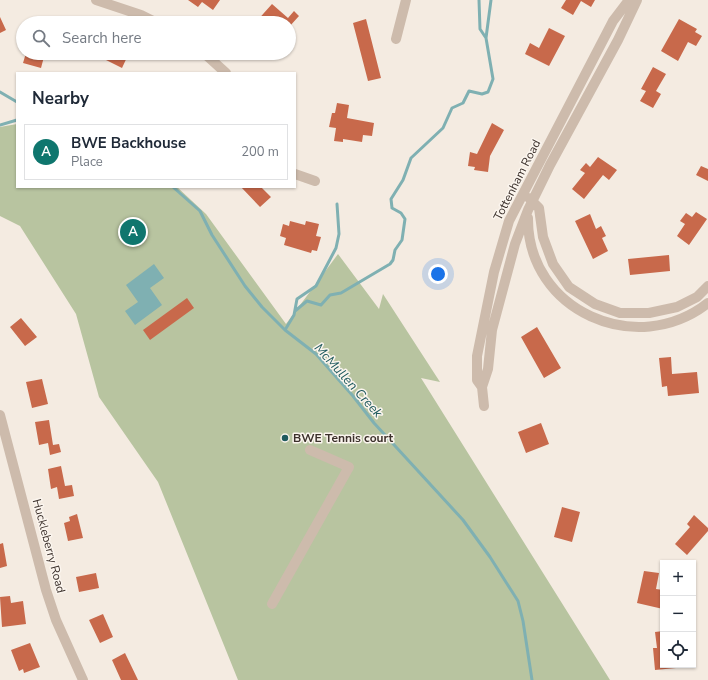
<!DOCTYPE html>
<html lang="en">
<head>
<meta charset="utf-8">
<style>
  body { margin:0; font-family:"Nunito Sans",sans-serif; background:#f2f2f3; color:#1f2937 }
  .controls { position:absolute; right:12px; bottom:12px; display:grid; overflow:hidden; border-radius:0px; box-shadow:0 1px 3px #0004 }
  .controls button { width:36px; height:36px; display:grid; place-items:center; padding:0; border:0; border-bottom:1px solid #e0e1e3; background:#fff; color:#1f2937; font:20px sans-serif }
  .you { position:absolute; left:438px; top:274px; width:14px; height:14px; margin:-10px; border:3px solid #fff; border-radius:50%; background:#1a73e8; box-shadow:0 0 0 6px #1a73e833 }
  .badge { display:grid; place-items:center; width:26px; height:26px; border-radius:50%; background:#0f766e; color:#fff; font-size:13px; font-weight:700 }
  .pin { position:absolute; translate:-50% -50%; border:2px solid #fff; box-shadow:0 1px 4px #0006 }
  .list { margin:0; padding:0; list-style:none }
  h2 { display:flex; justify-content:space-between; align-items:center; height:52px; margin:0; padding:0 16px; font-size:17px }
  h2 small { font-size:13px; font-weight:400; color:#747a83 }
  .list li { display:grid; grid-template-columns:26px 1fr auto; gap:12px; align-items:center; box-sizing:border-box; height:56px; margin:0 8px 8px; padding:0 8px; border:1px solid #e0e1e3; border-radius:0px }
  .list b { display:block; font-size:15px; white-space:nowrap }
  .list p { margin:0; font-size:13px; white-space:nowrap; color:#747a83 }
  .list em { font-size:13px; font-style:normal; color:#747a83 }
  .icon { flex:none; width:22px; height:22px; fill:none; stroke:currentColor; stroke-width:2; stroke-linecap:round; stroke-linejoin:round }
  .map { position:relative; flex:none; width:708px; height:680px; overflow:hidden }
  .search { position:absolute; background:#fff; box-shadow:0 1px 3px #0004; left:16px; top:16px; width:280px; height:44px; display:flex; align-items:center; gap:10px; box-sizing:border-box; padding:0 14px; border-radius:22px; color:#747a83; font-size:15px }
  .panel { position:absolute; background:#fff; box-shadow:0 1px 3px #0004; left:16px; top:72px; width:280px; height:116px; border-radius:0px }
  .map>svg:first-child { display:block }
  .green { fill:#b8c4a0 }
  .water { fill:#7fb0b2 }
  .lines { fill:none; stroke-linecap:round; stroke-linejoin:round }
  .stream { stroke:#7fb0b2; stroke-width:3 }
  .building { fill:#c8694b }
  .minor { stroke:#cdbbac; stroke-width:10 }
  .poi-dot { fill:#1f5a5e; stroke:#fbf5ee; stroke-width:1.5 }
  .labels { text-anchor:middle; stroke-width:3; stroke-linejoin:round; paint-order:stroke }
  .street-label { font-size:12px; fill:#3b302b; stroke:#fbf5ee }
  .poi-label { font-size:12px; font-weight:bold; fill:#3b302b; stroke:#fbf5ee; text-anchor:start }
  .water-label { font-size:13px; font-style:italic; fill:#1f5a5e; stroke:#fbf5ee }
</style>
</head>
<body>
<div class="map">
<svg width="708" height="680" viewBox="0 0 708 680">
  <rect width="100%" height="100%" fill="#f4ebe1"/>
  <path class="green" d="M 17,124 L 17,187 L 177,187 L 206,214 L 286,324 L 338,254 L 379,309 L 383,294 L 440,382 L 421,378 L 610,680 L 238,680 L 158,482 L 99,397 L 76,314 L 20,226 L 0,216 L 0,127 Z"/>
  <path class="water" d="M 154,264 L 164,278 L 150,288 L 162,305 L 135,325 L 125,311 L 138,302 L 126,285 Z"/>
  <g class="lines">
    <path class="stream" d="M 479,0 L 480,29 L 486,38
      M 0,92 L 17,102
      M 0,125 L 17,120
      M 173,187 L 200,211 L 212,235 L 245,286 L 262,307 L 285,330 L 316,354 L 353,396 L 374,423 L 463,520 L 490,557 L 518,601 L 523,621 L 532,680
      M 295,311 L 307,301 L 321,305 L 330,295 L 341,293 L 390,264 L 393,260 L 395,250 L 402,240 L 405,219 L 401,213 L 392,208 L 391,199 L 403,180 L 411,158 L 443,128 L 452,108 L 463,103 L 469,91 L 482,94 L 488,92 L 493,79 L 486,38 L 491,0
      M 285,330 L 294,315 L 297,299 L 316,286 L 336,248 L 339,234 L 337,204"/>
  </g>
  <path class="building" d="M 188,0 L 220,0 L 213,10 L 202,2 L 198,7 Z
    M 566,0 L 595,0 L 591,7 L 581,1 L 573,15 L 561,8 Z
    M 272,4 L 288,18 L 294,11 L 299,16 L 289,27 L 289,23 L 255,23 Z
    M 0,17 L 6,30 L 0,33 Z
    M 366,19 L 381,78 L 368,81 L 353,23 Z
    M 679,19 L 697,29 L 695,32 L 702,36 L 696,46 L 688,42 L 678,61 L 661,51 Z
    M 549,28 L 565,36 L 549,66 L 525,54 L 530,43 L 539,48 Z
    M 26,53 L 45,53 L 41,68 L 23,63 Z
    M 110,53 L 129,53 L 122,68 L 106,60 Z
    M 653,67 L 666,74 L 656,91 L 661,94 L 653,108 L 640,101 L 646,91 L 641,89 Z
    M 337,103 L 349,105 L 347,118 L 374,123 L 372,136 L 363,135 L 362,142 L 343,139 L 343,142 L 334,141 L 336,128 L 329,127 L 332,113 L 335,113 Z
    M 492,123 L 504,130 L 490,156 L 488,172 L 474,170 L 475,167 L 468,166 L 470,152 L 477,154 Z
    M 598,157 L 617,170 L 609,180 L 603,175 L 584,199 L 572,189 L 585,173 L 580,170 L 586,163 L 590,167 Z
    M 701,166 L 708,169 L 708,181 L 696,175 Z
    M 241,187 L 261,187 L 271,197 L 260,207 Z
    M 696,212 L 707,219 L 689,245 L 677,236 L 685,224 L 680,221 L 686,213 L 692,217 Z
    M 590,214 L 596,229 L 601,226 L 606,236 L 602,238 L 608,251 L 593,259 L 575,221 Z
    M 139,219 L 147,231 L 127,245 L 119,234 Z
    M 290,221 L 305,225 L 306,221 L 319,224 L 316,236 L 321,237 L 317,251 L 312,250 L 311,253 L 284,245 L 286,238 L 280,236 L 283,224 L 289,226 Z
    M 669,255 L 670,271 L 630,275 L 628,259 Z
    M 187,298 L 194,308 L 150,340 L 143,330 Z
    M 21,318 L 37,337 L 25,346 L 10,327 Z
    M 537,327 L 561,368 L 544,378 L 521,337 Z
    M 671,357 L 672,374 L 697,372 L 699,393 L 668,396 L 667,386 L 662,387 L 659,358 Z
    M 42,379 L 48,404 L 32,408 L 26,382 Z
    M 49,420 L 53,445 L 59,444 L 61,452 L 50,455 L 48,443 L 39,445 L 35,422 Z
    M 541,423 L 549,444 L 526,453 L 518,432 Z
    M 61,466 L 65,486 L 72,485 L 74,496 L 59,499 L 57,487 L 51,489 L 48,469 Z
    M 562,507 L 580,512 L 572,542 L 554,537 Z
    M 77,514 L 83,538 L 68,541 L 64,523 L 70,521 L 69,517 Z
    M 694,515 L 708,528 L 708,531 L 687,555 L 675,544 L 690,527 L 687,524 Z
    M 3,543 L 7,566 L 0,568 L 0,544 Z
    M 644,571 L 659,573 L 656,589 L 663,590 L 663,609 L 637,603 Z
    M 96,573 L 99,588 L 79,592 L 76,577 Z
    M 10,596 L 11,603 L 23,601 L 26,624 L 2,627 L 0,597 Z
    M 103,614 L 113,637 L 100,643 L 89,620 Z
    M 663,631 L 663,665 L 675,665 L 676,668 L 655,670 L 653,648 L 657,648 L 655,632 Z
    M 30,643 L 40,667 L 24,673 L 23,669 L 19,671 L 11,650 Z
    M 125,653 L 138,680 L 121,680 L 112,660 Z"/>
  <g class="lines">
    <path class="minor" d="M 96,0 L 141,15 L 157,23
      M 396,39 L 406,0
      M 204,53 L 226,73
      M 295,174 L 315,181
      M 529,198 L 539,208 L 543,237 L 553,264 L 569,287 L 595,304 L 620,313 L 649,313 L 677,307 L 697,297 L 708,286
      M 528,218 C 527,311 637,359 708,303
      M 482,387 L 477,380 L 477,356 L 494,272 L 509,221 L 613,21 L 629,0
      M 484,406 L 482,387 L 488,369 L 492,330 L 515,244 L 528,210 L 550,165 L 618,40 L 637,0
      M 0,415 L 46,590 L 56,620 L 83,680
      M 272,604 L 349,467 L 310,450"/>
  </g>
  <circle class="poi-dot" cx="285" cy="438" r="4"/>
  <g class="labels">
    <g class="street-label">
      <text transform="translate(517 180) rotate(-63)" y="4">Tottenham Road</text>
      <text transform="translate(49 546) rotate(75)" y="4">Huckleberry Road</text>
    </g>
    <g class="poi-label">
      <text x="293" y="442">BWE Tennis court</text>
    </g>
    <g class="water-label">
      <text transform="translate(349 380) rotate(48)" y="5">McMullen Creek</text>
    </g>
  </g>
</svg>
<div class="controls">
<button>+</button>
<button>−</button>
<button><svg class="icon" aria-label="locate" viewBox="0 0 24 24"><circle cx="12" cy="12" r="6"/><path d="M12 2v4M12 18v4M2 12h4M18 12h4"/></svg></button>
</div>
<div class="you"></div>
<div class="pin badge" style="left:133px;top:232px">A</div>
<div class="search"><svg class="icon" aria-label="search" viewBox="0 0 24 24"><circle cx="10" cy="10" r="6"/><path d="M15 15l6 6"/></svg>Search here</div>
<section class="panel">
<h2>Nearby<small></small></h2>
<ul class="list">
<li><span class="badge">A</span><div><b>BWE Backhouse</b><p>Place</p></div><em>200 m</em></li>
</ul>
</section>
</div>
</body>
</html>
